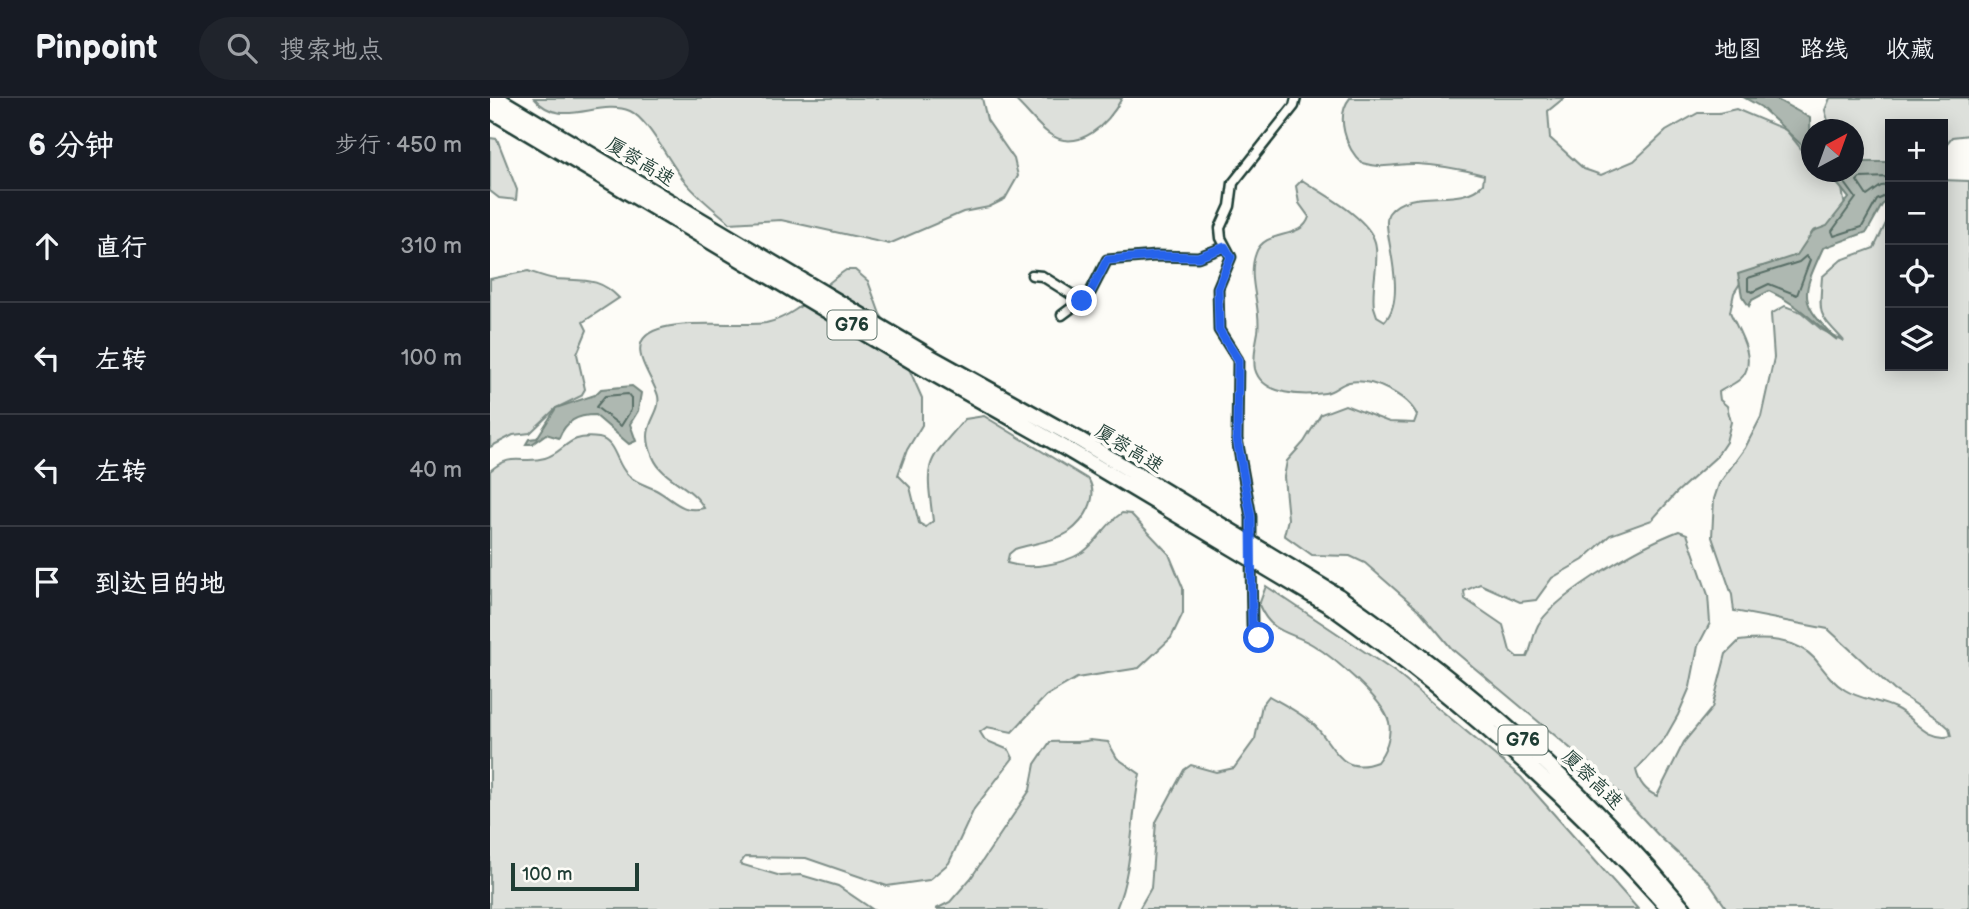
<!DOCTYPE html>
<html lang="zh">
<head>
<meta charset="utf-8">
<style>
  body { margin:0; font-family:"Balsamiq Sans","LXGW WenKai TC",sans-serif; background:#20242c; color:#f1f3f6 }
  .controls { position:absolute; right:21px; top:21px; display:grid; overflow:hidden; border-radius:0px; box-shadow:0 4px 18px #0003 }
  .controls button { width:63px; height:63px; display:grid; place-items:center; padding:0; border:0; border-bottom:2px solid #363941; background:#171b24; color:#f1f3f6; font:35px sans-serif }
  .compass { position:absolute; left:1311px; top:21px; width:63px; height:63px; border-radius:50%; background:#171b24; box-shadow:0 4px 18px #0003; rotate:41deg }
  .scale { position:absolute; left:21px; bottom:18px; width:128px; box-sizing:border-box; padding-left:7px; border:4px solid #1f3d34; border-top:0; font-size:19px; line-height:24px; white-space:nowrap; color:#1f3d34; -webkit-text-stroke:5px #fdfcf7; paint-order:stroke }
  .stop { position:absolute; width:21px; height:21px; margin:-16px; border:5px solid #2563eb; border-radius:50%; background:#fff }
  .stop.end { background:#2563eb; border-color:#fff; box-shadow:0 2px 7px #0008 }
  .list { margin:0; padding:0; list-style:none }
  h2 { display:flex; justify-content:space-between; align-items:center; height:91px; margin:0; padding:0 28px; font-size:30px }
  h2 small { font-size:23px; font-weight:400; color:#9ea1a6 }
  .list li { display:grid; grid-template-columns:46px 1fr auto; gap:21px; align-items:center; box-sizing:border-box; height:112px; padding:0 28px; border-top:2px solid #363941 }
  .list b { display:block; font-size:26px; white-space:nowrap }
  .list em { font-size:23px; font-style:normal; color:#9ea1a6 }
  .icon { flex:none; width:38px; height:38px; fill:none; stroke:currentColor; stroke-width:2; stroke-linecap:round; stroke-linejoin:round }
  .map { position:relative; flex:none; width:1479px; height:811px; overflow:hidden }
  header { display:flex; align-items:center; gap:42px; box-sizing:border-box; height:98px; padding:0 35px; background:#171b24; border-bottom:2px solid #363941 }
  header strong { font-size:33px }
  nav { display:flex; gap:38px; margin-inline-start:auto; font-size:24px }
  .search { width:490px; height:63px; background:#20242c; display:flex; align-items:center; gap:18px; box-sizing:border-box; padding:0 24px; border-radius:38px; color:#9ea1a6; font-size:26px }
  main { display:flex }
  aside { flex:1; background:#171b24 }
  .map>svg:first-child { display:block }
  .green { fill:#dde0db; stroke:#7e8e88; stroke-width:2 }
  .water { fill:#aeb8b1; stroke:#75877f; stroke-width:2 }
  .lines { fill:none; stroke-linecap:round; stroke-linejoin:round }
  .shore { stroke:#586e66; stroke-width:2 }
  .minor-casing { stroke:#1f3d34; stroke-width:13 }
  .motorway-casing { stroke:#1f3d34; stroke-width:19 }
  .minor { stroke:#fdfcf7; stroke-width:8 }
  .motorway { stroke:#fdfcf7; stroke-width:14 }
  .motorway-bridge-casing { stroke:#1f3d34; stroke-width:19; stroke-linecap:butt }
  .motorway-bridge { stroke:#fdfcf7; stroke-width:14 }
  .route { stroke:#2563eb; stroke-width:9 }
  .labels { text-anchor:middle; stroke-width:7; stroke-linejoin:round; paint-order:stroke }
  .shield { fill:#fdfcf7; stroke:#62766e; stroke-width:2 }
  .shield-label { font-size:18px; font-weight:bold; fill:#1f3d34 }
  .street-label { font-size:19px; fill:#1f3d34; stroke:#fdfcf7 }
</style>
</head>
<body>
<header>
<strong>Pinpoint</strong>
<div class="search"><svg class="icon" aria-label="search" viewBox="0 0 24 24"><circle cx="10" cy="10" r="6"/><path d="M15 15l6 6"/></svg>搜索地点</div>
<nav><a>地图</a><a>路线</a><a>收藏</a></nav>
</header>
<main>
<aside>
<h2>6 分钟<small>步行 · 450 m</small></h2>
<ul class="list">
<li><svg class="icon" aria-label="ahead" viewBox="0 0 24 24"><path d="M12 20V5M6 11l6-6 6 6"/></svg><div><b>直行</b></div><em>310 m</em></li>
<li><svg class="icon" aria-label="left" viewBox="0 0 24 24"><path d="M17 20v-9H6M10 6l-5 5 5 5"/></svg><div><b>左转</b></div><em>100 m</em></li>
<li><svg class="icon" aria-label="left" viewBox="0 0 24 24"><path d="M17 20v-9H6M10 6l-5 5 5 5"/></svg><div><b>左转</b></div><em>40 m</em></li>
<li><svg class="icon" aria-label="arrive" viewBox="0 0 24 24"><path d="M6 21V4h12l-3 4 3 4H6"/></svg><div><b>到达目的地</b></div></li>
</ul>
</aside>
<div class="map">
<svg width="1479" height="811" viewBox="0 0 1479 811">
  <rect width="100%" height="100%" fill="#fdfcf7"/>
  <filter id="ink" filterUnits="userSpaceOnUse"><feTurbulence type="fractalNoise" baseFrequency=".0143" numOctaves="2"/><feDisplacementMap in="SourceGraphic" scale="14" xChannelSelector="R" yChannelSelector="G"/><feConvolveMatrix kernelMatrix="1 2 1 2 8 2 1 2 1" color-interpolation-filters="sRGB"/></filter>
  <g filter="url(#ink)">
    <path class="green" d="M 44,0 L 492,0 L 497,22 L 524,61 L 528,78 L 515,101 L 499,109 L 473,114 L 399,146 L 291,122 L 240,125 C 224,111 206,98 193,81 C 179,64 158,21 140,13 C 108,0 71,33 44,0 Z
      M 523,0 L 632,0 C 619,25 588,57 558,35 C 545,25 536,11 523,0 Z
      M 860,0 L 1074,0 L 1058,13 L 1060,40 L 1094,71 L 1111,77 L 1144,63 L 1176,33 L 1208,15 L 1229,15 L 1246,11 L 1296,32 L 1321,63 L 1322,74 L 1333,74 L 1352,90 L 1356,116 L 1304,163 L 1268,169 L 1254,179 L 1244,195 L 1240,214 C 1247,231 1267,259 1253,278 C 1247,286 1237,288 1229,294 L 1230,302 L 1237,308 L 1241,324 L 1236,344 L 1226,359 L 1186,395 L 1162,422 L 1120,437 L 1093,462 L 1062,480 L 1046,502 L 1030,504 L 990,486 L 974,493 L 975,501 L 1013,527 L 1020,553 L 1027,559 L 1037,559 C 1043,548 1043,533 1050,524 C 1073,492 1152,447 1189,433 L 1197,436 L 1218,497 L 1220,525 L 1208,548 L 1200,589 L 1188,617 L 1175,640 L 1146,672 C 1149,685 1155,693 1167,698 L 1194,644 L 1222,610 L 1236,556 L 1249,543 C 1275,540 1306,540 1325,561 C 1335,573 1342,584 1355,592 C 1369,601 1390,603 1405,610 C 1425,619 1436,644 1461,638 L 1459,630 L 1451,623 L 1404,592 L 1338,531 L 1244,513 L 1242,497 L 1222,439 L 1224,401 L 1229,386 L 1255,350 L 1271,319 L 1284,260 L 1281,216 L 1295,208 L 1311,214 L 1332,232 L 1354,243 C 1328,214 1329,220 1332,179 L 1351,162 L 1384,150 L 1400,117 L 1400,268 L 1453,268 L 1453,82 L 1479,83 L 1479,811 L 1237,811 L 1217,782 L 1170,739 L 1111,676 L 962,551 L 931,514 L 875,465 L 860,458 L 822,457 L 794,437 L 798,421 L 794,379 L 797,363 L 814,344 L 831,316 L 855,307 L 899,324 L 924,325 L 927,317 C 917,297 882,280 859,284 C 850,286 844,294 835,295 C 814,298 772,298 765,271 C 763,261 766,244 768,234 C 772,208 756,181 766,155 C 775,130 812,143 819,119 L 809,105 L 806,88 L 812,82 C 833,96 878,119 885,144 C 890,162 881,188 884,209 L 887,218 L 895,223 C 920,195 889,128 899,115 C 920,87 971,111 993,86 L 994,77 C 971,71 951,67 927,66 C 906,65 895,72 872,65 C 856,51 845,18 860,0 Z
      M 1340,0 L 1479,0 L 1479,37 L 1462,39 L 1453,50 L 1453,26 L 1400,26 L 1400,73 L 1378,74 L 1364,62 L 1364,32 L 1340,31 L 1335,12 Z
      M 0,40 L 7,41 L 27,92 L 26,102 L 9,100 L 0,93 Z
      M 356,172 L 365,172 L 378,183 L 390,216 L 405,239 L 432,300 L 432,327 L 417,352 L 408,377 L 420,389 L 429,425 L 436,429 L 443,423 C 435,361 435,367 475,321 L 494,318 L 599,382 C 609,400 595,422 579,434 C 566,443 541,446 525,451 L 519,456 L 517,465 C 540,472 572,467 593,454 C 608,444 616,425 632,415 L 641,416 L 679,456 L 693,490 L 693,515 L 681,540 L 649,570 L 587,580 L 556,598 L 522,634 L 497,629 L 490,634 L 495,642 L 519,652 L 523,660 L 484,711 L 459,765 L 439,782 L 397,788 L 316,760 L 255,759 L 250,766 L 291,778 L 311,777 L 348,788 L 382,811 L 0,811 L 0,373 C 23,353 31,367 55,360 C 76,354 76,335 109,340 C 126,343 126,367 138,377 C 146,385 156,387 166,392 C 183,401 192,416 214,410 C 202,387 173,383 163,359 C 148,326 172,318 168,298 C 164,282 144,259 152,243 C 166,216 250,230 276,225 C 308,218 330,189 356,172 Z
      M 38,173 C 47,176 57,180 66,181 C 94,183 109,179 129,200 L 93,224 L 97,232 L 87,256 L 95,291 L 91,298 L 66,310 L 40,335 L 23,337 L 0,349 L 0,181 Z
      M 776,488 L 905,574 L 1031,679 L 1148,811 L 649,811 L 661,790 L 666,724 L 694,672 L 701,667 L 726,674 L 744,670 L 765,641 L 772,607 L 779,598 C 793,606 809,614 822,625 C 844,644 848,679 887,664 C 895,654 902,638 899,624 C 894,602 843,559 823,547 C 800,533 782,537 769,507 Z
      M 600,642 L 618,644 L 627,660 L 650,676 C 640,720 644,769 626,811 L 446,811 L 460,804 L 481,780 L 540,692 L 545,666 L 560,644 C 575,643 586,646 600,642 Z"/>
    <path class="water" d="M 1255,0 L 1284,0 L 1320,20 L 1321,56 L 1271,9 Z
      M 1364,64 L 1400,64 L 1400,101 L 1392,107 L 1377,134 L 1333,150 C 1311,198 1308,203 1347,242 C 1321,222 1309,207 1279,193 L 1262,202 L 1259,208 L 1252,198 L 1248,176 L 1307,157 L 1323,133 L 1337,128 L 1359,100 L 1338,74 L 1364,74 Z
      M 142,288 L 151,295 L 148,313 L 140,326 L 146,343 L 139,346 L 105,317 C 87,317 76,323 69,340 L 56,336 L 42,346 L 36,346 L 39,341 L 47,340 L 66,310 L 105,297 L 111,291 Z"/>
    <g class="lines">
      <path class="shore" d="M 1347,74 L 1366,100 L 1342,133 L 1344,138 L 1372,129 L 1387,102 L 1400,96
        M 1400,79 L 1370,80 L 1367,83 L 1377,98 L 1391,88 L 1400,87
        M 1316,158 L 1320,162 L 1307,197 L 1279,186 L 1262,194 L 1258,192 L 1258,180 L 1309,164 Z
        M 138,296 L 141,300 L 141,312 L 131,328 L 106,309 L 115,298 Z"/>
      <g class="minor-casing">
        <path id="minor" d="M 542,177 L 552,178 L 592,203
          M 572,217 L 599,197 L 617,162 L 665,158 L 708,159 L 735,149
          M 761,448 L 761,419 L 747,341 L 748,262 L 729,232 L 728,190 L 741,159 L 731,140 L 730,130 L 740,108 L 743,85 L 804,8 L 806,0
          M 761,461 L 762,528 L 769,540"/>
      </g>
      <g class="motorway-casing">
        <path id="motorway" d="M 6,0 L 439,258 L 590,342
          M 0,12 L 435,271 L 582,354
          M 848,498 C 982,592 1089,685 1194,811
          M 842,509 C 967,598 1078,696 1180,811"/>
      </g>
      <use href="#minor" class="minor"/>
      <use href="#motorway" class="motorway"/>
      <g class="motorway-bridge-casing">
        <path id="motorway-bridge" d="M 590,342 L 848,498
          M 582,354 L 842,509"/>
      </g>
      <use href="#motorway-bridge" class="motorway-bridge"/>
    </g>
  </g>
  <g class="lines" filter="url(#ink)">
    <path class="route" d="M 592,203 L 599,197 L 617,162 L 666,158 L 708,159 L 735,149 L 741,159 L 728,190 L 729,232 L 748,262 L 747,341 L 761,419 L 762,528 L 769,540"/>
  </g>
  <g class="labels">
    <g class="shield">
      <rect x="337.5" y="212.5" width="49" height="29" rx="5"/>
      <rect x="1008.5" y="627.5" width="49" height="29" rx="5"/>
    </g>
    <g class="shield-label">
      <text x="362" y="233">G76</text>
      <text x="1033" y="648">G76</text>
    </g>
    <g class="street-label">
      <text transform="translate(151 63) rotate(31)" y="7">厦蓉高速</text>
      <text transform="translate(640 350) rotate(31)" y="7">厦蓉高速</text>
      <text transform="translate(1103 681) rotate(44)" y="7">厦蓉高速</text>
    </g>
  </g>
</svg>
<div class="controls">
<button>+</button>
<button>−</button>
<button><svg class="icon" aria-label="locate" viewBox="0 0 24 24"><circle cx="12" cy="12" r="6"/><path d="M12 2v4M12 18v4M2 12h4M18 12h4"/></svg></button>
<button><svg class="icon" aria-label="layers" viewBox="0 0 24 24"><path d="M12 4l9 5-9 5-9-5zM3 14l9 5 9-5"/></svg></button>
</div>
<svg class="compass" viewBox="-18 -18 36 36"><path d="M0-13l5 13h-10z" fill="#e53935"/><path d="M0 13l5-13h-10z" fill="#9ea1a6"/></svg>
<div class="scale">100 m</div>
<div class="stop" style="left:769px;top:540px"></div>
<div class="stop end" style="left:592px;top:203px"></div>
</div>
</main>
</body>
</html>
